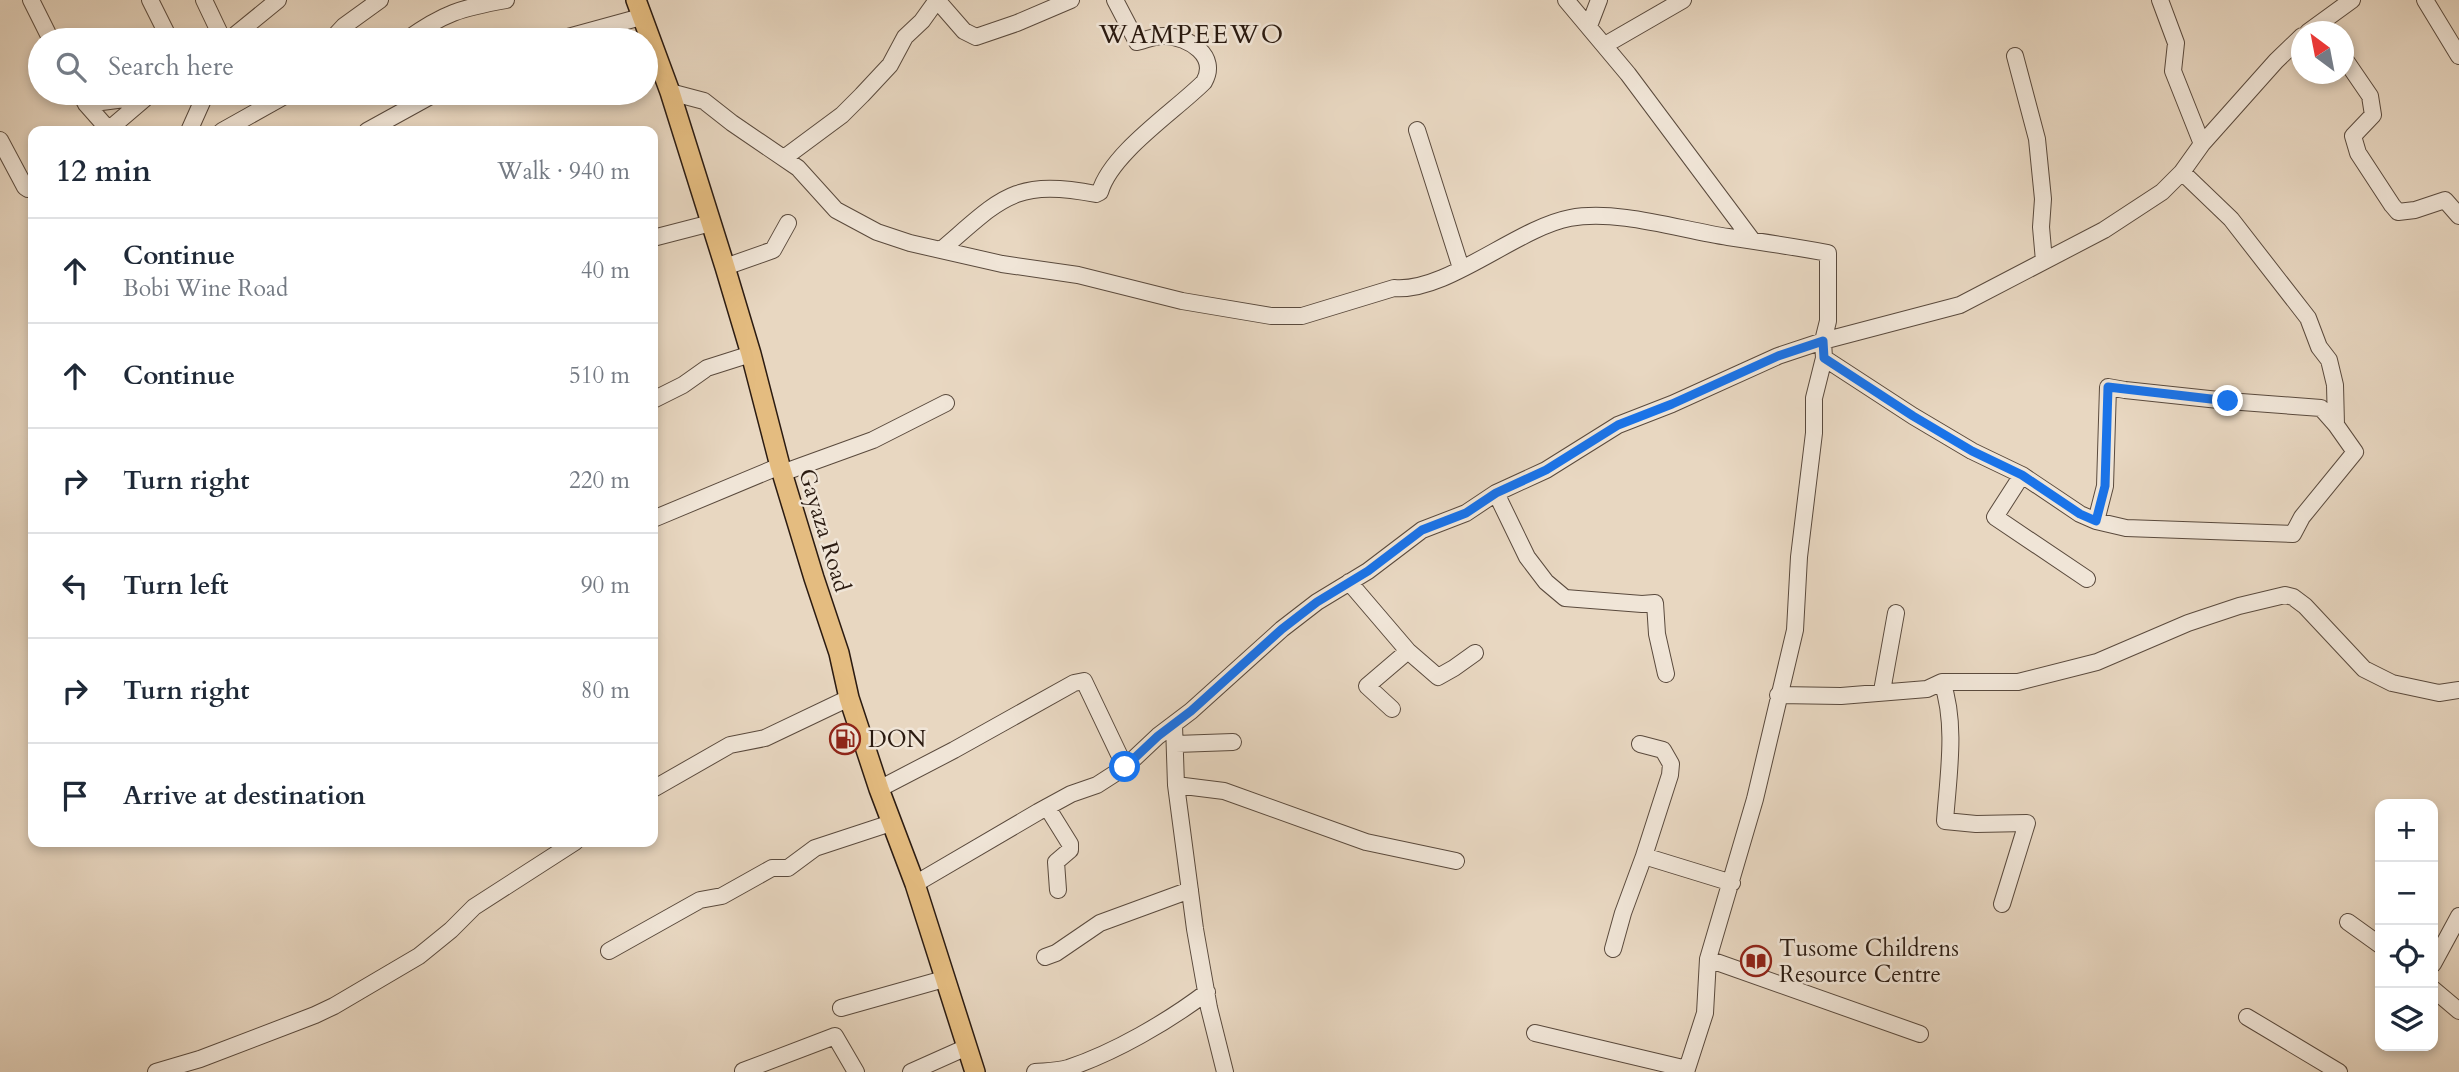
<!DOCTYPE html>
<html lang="en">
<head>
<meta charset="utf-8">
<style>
  body { margin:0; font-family:Cardo,serif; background:#f6f6f7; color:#1f2937 }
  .controls { position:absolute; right:21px; bottom:21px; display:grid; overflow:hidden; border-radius:14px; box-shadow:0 4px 10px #0003 }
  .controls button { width:63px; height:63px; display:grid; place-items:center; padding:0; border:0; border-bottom:2px solid #e0e1e3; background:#fff; color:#1f2937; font:35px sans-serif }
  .compass { position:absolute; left:2291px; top:21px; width:63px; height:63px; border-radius:50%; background:#fff; box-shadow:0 4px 10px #0003; rotate:328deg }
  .stop { position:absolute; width:21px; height:21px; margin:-16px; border:5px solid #1a73e8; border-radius:50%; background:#fff }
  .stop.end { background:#1a73e8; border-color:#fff; box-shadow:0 2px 7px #0008 }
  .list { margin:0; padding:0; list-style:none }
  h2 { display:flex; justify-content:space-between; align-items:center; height:91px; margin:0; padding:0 28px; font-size:30px }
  h2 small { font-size:23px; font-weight:400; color:#747a83 }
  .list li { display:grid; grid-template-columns:46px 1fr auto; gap:21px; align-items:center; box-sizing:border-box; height:105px; padding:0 28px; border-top:2px solid #e0e1e3 }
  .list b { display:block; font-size:26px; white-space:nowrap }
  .list p { margin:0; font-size:23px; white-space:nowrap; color:#747a83 }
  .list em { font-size:23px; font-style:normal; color:#747a83 }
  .icon { flex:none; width:38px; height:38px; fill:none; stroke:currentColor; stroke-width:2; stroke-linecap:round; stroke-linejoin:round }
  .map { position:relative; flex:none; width:2459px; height:1072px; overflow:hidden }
  .search { position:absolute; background:#fff; box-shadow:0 4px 10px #0003; left:28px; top:28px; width:630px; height:77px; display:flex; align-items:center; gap:18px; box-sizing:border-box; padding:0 24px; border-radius:38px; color:#747a83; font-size:26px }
  .panel { position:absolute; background:#fff; box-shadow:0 4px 10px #0003; left:28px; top:126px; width:630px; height:721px; border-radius:14px }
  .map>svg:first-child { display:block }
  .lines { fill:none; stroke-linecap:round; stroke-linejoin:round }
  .minor-casing { stroke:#5a4a3d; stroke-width:18 }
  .major-casing { stroke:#2b1b11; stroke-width:22 }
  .minor { stroke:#f0e5d7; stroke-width:16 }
  .major { stroke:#e4bc80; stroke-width:19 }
  .route { stroke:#1a73e8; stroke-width:9 }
  .labels { text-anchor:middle; stroke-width:5; stroke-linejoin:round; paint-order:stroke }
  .street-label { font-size:23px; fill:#2b1b11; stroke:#f0e5d7 }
  .poi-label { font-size:23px; fill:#2b1b11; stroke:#f0e5d7; text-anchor:start }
  .quarter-label { font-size:26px; letter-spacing:2px; fill:#2b1b11; stroke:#f0e5d7 }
</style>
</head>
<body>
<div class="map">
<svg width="2459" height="1072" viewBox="0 0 2459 1072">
  <rect width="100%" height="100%" fill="#e8d7c1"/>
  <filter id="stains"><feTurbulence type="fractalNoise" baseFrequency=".00286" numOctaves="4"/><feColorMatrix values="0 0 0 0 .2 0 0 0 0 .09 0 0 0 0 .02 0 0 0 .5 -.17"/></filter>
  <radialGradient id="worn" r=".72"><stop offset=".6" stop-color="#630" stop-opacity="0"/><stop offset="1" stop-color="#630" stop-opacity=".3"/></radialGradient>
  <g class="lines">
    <g class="minor-casing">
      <path id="minor" d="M 31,0 L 51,40
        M 150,0 L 170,40
        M 204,0 L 223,40
        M 937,0 L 964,31 L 976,37 L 1017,23 L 1071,0
        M 1566,0 L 1628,74 L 1752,240
        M 2160,0 L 2176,43 L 2173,71 L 2202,144
        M 2425,0 L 2459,56
        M 1589,26 L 1599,0
        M 2308,32 L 2352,0
        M 229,40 L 278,0
        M 331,40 L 344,26 L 380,0
        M 406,40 C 444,13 461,8 506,0
        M 557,40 L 641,17
        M 1605,45 L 1683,0
        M 2015,56 L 2037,139 L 2043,199 L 2041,227 L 2044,261
        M 2344,58 L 2370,96 L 2373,115 L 2353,136 L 2358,153 L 2392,205 L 2398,212 L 2415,210 L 2445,200 L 2459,216
        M 670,92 L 704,101 L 732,123 L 798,168 L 836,210 L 877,232 L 910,243 L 1002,264 L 1078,275 L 1182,301 L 1271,316 L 1302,316 L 1394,288 C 1446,293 1517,228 1570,218 C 1618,209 1681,230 1728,237 C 1762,242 1795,247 1828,253 L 1828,321 L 1823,341 L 1824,358 L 1814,398 L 1814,433 L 1799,557 L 1795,630 L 1755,799 L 1708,959 L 1705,1013 L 1686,1072
        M 80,93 L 86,104 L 109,130
        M 86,104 L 148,96
        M 1417,130 L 1461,268
        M 107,131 L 148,96
        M 189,131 L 206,93
        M 222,131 L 290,93
        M 367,131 L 436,93
        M 0,140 L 25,187 L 28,189 L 33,188
        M 784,158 L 842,115 L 862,95 L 890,65 L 905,37 L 922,21 L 937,0
        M 653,238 L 711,223
        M 941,250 C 1001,199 1013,178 1096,194 L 1100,192 C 1111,153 1175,111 1204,82 C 1219,56 1189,37 1165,36 C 1156,35 1146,40 1137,42 L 1115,0
        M 725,267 L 773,250 L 788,223
        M 1824,358 L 1913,416 L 1972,451 L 2022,475 L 2080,514 L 2096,521 L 2126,528 L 2293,534 L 2302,517 L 2355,452 L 2336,425 L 2335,385 L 2329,360 L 2319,347 L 2308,318 L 2231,219 L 2182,172
        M 653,400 L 683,385 L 707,368 L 751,354
        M 782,473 L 873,440 L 946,403
        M 2022,475 L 1995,517 L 2087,579
        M 1496,493 L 1527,557 L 1546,582 L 1565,598 L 1642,604 L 1655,603 L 1657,634 L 1666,674
        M 653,519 L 780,466
        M 2096,521 L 2105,486 L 2108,387 L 2125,390 L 2228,401 L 2321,408 L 2336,425
        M 1349,582 L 1408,651 L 1367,686 L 1392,709
        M 1408,651 L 1438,677 L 1454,668 L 1475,653
        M 1942,682 C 1957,724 1948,777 1945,821 L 1976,824 L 2027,823 L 2002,904
        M 1882,691 L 1896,613
        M 1778,695 L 1841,696 L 1927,689 L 1942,682 L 2018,682 L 2097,662 L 2188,623 L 2239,606 L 2285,595 L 2293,597 L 2305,606 L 2364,669 L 2392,683 L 2439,693 L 2459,690
        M 1174,725 L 1176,785 L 1195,929 L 1209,1008 L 1225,1072
        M 1176,744 L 1233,742
        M 1640,744 L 1663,750 L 1671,764 L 1670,775 L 1644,856
        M 1176,785 L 1224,791 L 1366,842 L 1456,861
        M 653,789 L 730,745 L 765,738 L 849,698
        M 879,789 L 954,750 L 1074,683 L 1084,681 L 1125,767
        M 1047,807 L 1070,844 L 1070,850 L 1056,862 L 1058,890
        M 915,884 L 1038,812 L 1071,794 L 1097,785 L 1125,767 L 1158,736 L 1191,711 L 1282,629 L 1317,602 L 1368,571 L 1422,530 L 1466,513 L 1496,493 L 1546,470 L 1618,425 L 1672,404 L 1778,356 L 1823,341 L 1960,305 L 2104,230 L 2162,192 L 2182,172 L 2202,144 L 2276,61 L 2302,36
        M 2348,922 L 2380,945
        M 1613,949 L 1623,913 L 1644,856 L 1732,883
        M 609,951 L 700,900 L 722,896 L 772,868 L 788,868 L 815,848 L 891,823
        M 1045,957 L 1056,953 L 1100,923 L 1190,890
        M 1708,959 L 1920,1034
        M 2433,964 L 2459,916
        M 2433,989 L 2459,1011
        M 841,1008 L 944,979
        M 2247,1017 L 2339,1072
        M 1535,1033 L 1687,1069
        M 743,1071 L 835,1036 L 856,1072
        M 156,1072 L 200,1059 L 315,1015 L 334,1006 L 419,956 L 451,930 L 474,907 L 575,842
        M 911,1072 L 967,1047
        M 1035,1072 C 1046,1071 1058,1071 1068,1068 C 1114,1053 1169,1021 1207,992"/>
    </g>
    <g class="major-casing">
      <path id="major" d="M 636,0 L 670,92 L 725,267 L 751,354 L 780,466 L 814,578 L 839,653 L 849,698 L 879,789 L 915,884 L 975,1072"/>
    </g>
    <use href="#minor" class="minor"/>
    <use href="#major" class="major"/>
  </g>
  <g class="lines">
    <path class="route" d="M 1125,767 L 1158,736 L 1191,711 L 1282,629 L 1317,602 L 1368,571 L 1422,530 L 1466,513 L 1496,493 L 1546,470 L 1618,425 L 1672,404 L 1778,356 L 1823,341 L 1824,358 L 1913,416 L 1972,451 L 2022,475 L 2080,514 L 2096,521 L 2105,486 L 2108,387 L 2228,401"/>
  </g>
  <defs>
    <g id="fuel-ring" transform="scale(1.575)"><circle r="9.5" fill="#f0e5d7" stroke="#8f2418" stroke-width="1.5"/><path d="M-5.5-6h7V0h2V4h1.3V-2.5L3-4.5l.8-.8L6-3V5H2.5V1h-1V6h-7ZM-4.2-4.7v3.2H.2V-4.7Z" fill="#8f2418"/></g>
    <g id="library-ring" transform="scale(1.575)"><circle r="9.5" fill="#f0e5d7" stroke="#8f2418" stroke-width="1.5"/><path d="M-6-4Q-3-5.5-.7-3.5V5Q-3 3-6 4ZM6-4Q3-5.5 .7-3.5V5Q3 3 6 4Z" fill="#8f2418"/></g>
  </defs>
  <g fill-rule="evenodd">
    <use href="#fuel-ring" x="845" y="739"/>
    <use href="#library-ring" x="1756" y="961"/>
  </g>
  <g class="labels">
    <g class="street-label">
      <text transform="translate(825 530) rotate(73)" y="8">Gayaza Road</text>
    </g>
    <g class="poi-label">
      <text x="868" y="747">DON</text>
      <text x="1779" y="956">Tusome Childrens<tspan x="1779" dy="26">Resource Centre</tspan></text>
    </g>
    <g class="quarter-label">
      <text x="1192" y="43">WAMPEEWO</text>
    </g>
  </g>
  <rect width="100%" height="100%" filter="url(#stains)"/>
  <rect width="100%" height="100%" fill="url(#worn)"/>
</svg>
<div class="controls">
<button>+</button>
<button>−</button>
<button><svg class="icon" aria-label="locate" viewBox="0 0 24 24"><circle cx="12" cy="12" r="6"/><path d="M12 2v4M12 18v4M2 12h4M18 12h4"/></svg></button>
<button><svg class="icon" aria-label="layers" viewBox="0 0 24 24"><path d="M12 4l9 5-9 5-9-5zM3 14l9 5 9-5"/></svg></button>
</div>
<svg class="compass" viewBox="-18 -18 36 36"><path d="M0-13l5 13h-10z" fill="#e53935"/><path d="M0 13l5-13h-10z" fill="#747a83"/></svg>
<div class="stop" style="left:1125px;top:767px"></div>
<div class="stop end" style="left:2228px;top:401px"></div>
<div class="search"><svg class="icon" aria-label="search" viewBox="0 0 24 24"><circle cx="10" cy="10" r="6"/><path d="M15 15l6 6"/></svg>Search here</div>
<section class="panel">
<h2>12 min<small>Walk · 940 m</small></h2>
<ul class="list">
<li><svg class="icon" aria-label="ahead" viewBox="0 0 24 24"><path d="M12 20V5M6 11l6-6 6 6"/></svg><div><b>Continue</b><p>Bobi Wine Road</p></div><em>40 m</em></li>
<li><svg class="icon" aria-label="ahead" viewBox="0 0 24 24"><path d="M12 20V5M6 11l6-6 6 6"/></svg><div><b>Continue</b></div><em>510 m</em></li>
<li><svg class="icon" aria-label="right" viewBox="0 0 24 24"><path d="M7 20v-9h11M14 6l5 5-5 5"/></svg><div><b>Turn right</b></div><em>220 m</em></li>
<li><svg class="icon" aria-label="left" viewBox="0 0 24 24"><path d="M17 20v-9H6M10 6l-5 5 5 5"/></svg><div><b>Turn left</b></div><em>90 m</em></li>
<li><svg class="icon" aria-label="right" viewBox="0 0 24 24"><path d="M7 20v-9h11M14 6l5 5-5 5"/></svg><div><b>Turn right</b></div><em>80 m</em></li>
<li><svg class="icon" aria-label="arrive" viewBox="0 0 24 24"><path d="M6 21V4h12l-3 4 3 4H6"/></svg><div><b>Arrive at destination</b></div></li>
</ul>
</section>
</div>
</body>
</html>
